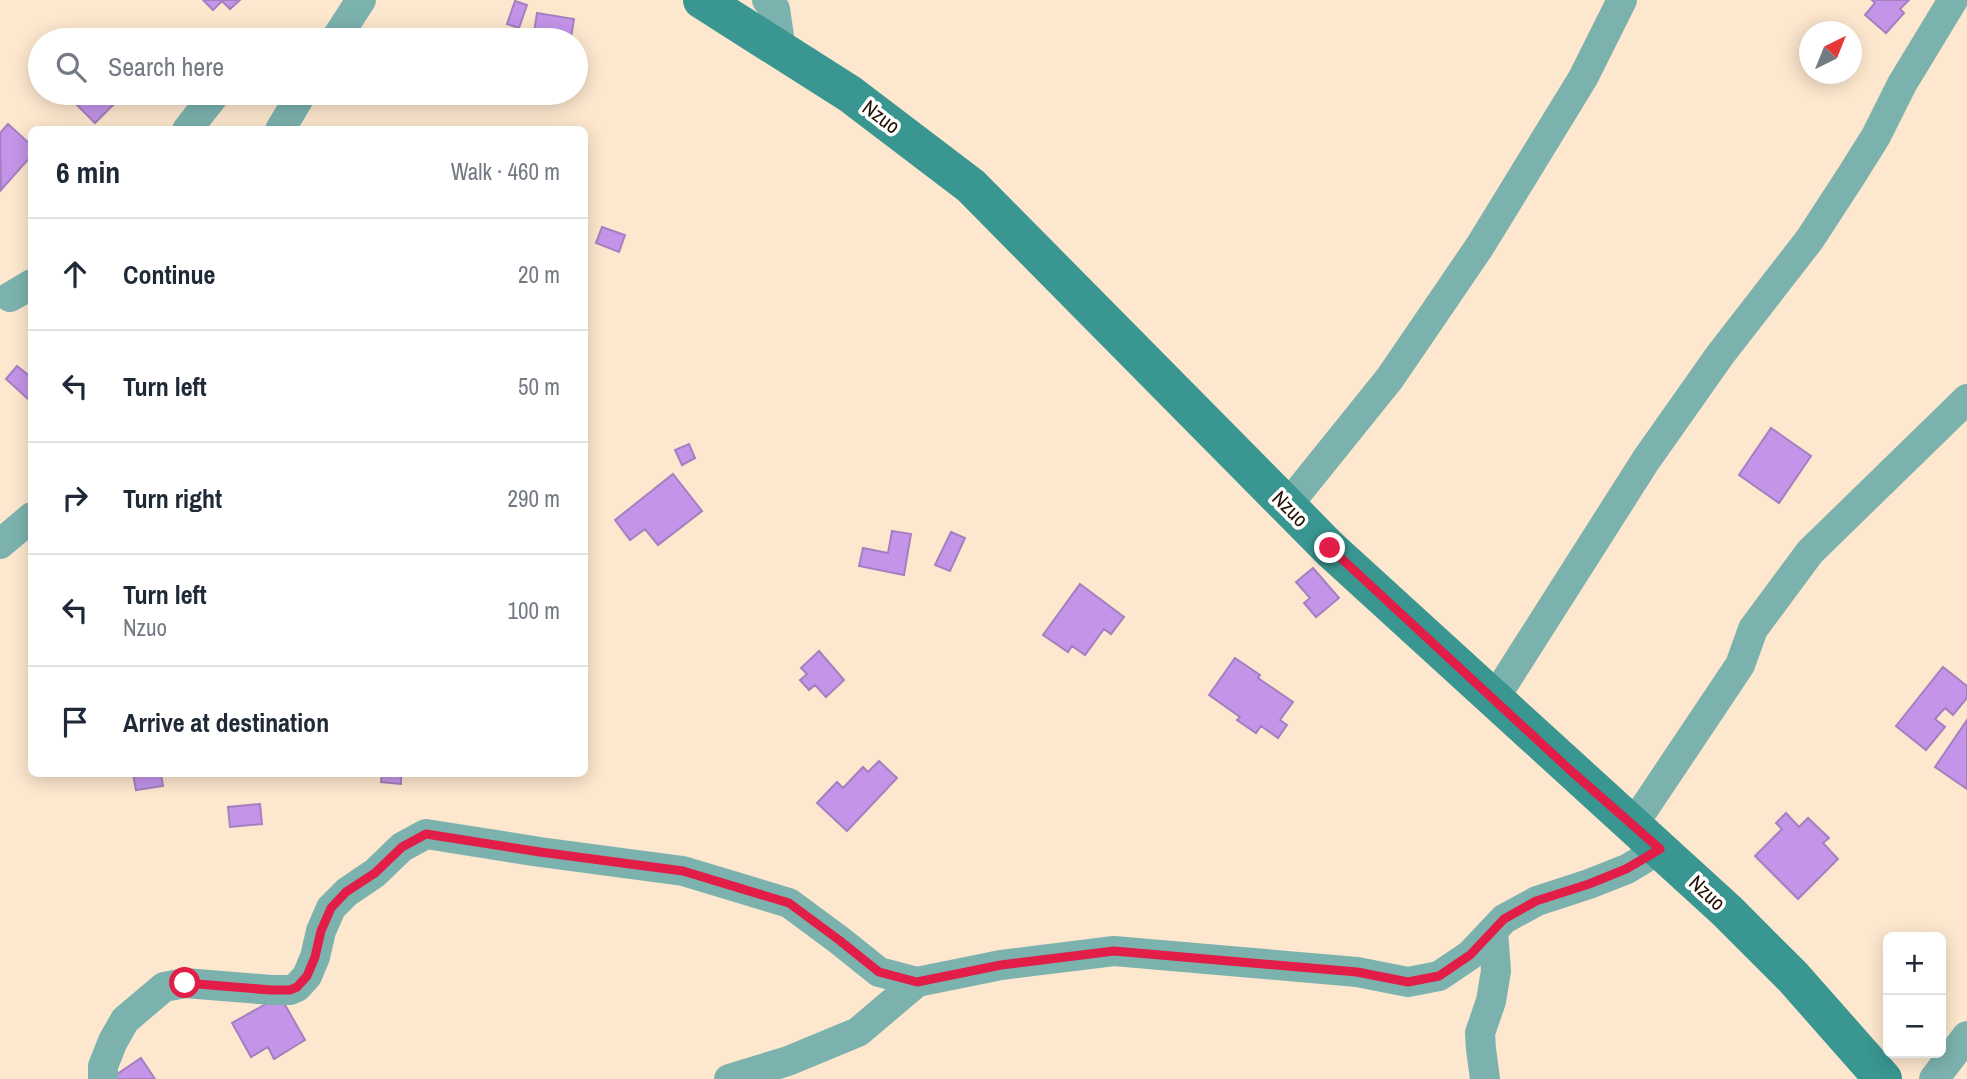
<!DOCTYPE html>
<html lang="en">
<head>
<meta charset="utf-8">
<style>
  body { margin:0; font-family:"Archivo Narrow",sans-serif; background:#f6f6f7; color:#1f2937 }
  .controls { position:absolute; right:21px; bottom:21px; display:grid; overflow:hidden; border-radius:10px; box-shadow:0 4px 18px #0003 }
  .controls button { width:63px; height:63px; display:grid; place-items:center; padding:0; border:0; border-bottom:2px solid #e0e1e3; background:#fff; color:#1f2937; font:35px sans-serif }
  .compass { position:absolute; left:1799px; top:21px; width:63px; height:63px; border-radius:50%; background:#fff; box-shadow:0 4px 18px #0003; rotate:43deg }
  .stop { position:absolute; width:21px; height:21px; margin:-16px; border:5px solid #e11d48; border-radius:50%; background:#fff }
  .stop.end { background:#e11d48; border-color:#fff; box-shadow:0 2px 7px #0008 }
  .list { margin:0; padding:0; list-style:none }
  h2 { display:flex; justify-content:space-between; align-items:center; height:91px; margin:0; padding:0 28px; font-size:30px }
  h2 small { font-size:23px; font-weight:400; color:#747a83 }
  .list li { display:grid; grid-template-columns:46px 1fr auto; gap:21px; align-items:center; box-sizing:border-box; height:112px; padding:0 28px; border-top:2px solid #e0e1e3 }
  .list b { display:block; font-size:26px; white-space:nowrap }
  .list p { margin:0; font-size:23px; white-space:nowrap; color:#747a83 }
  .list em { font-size:23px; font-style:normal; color:#747a83 }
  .icon { flex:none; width:38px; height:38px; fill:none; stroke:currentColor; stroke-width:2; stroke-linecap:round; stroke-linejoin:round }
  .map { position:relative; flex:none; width:1967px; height:1079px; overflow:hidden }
  .search { position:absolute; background:#fff; box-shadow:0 4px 18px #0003; left:28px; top:28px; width:560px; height:77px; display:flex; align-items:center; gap:18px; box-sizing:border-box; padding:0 24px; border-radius:38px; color:#747a83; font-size:26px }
  .panel { position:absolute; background:#fff; box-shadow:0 4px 18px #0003; left:28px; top:126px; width:560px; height:651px; border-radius:10px }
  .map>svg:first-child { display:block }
  .building { fill:#c494e8; stroke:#a480c0; stroke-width:2 }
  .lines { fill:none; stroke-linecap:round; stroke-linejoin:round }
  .street { stroke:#7cb2ae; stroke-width:30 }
  .secondary { stroke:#3a9690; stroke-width:38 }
  .route { stroke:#e11d48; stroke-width:9 }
  .labels { text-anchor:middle; stroke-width:7; stroke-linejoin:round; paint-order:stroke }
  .street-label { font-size:21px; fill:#230f00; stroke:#fff }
</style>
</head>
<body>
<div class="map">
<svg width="1967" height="1079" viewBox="0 0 1967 1079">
  <rect width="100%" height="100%" fill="#fde7ce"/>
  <path class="building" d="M 203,0 L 240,0 L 230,9 L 222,1 L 213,10 Z
    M 1872,0 L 1909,0 L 1900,9 L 1904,13 L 1886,33 L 1865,15 L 1875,3 Z
    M 515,1 L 527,5 L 519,28 L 507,24 Z
    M 537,13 L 574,19 L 571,38 L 534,32 Z
    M 65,93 L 113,93 L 115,95 L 109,102 L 113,105 L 95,123 Z
    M 8,124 L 32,146 L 32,155 L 1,190 L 0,133 Z
    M 602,227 L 625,235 L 619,252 L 596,243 Z
    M 17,366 L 32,378 L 32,396 L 28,399 L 6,379 Z
    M 1771,428 L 1811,456 L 1779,503 L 1739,475 Z
    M 689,444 L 695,458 L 682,465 L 675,450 Z
    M 673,474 L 702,511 L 658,545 L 645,529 L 630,540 L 615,520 Z
    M 892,531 L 911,534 L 904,575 L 859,566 L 863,548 L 888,553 Z
    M 951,532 L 965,538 L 950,571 L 935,565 Z
    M 1313,568 L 1339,598 L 1316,617 L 1304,603 L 1310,598 L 1296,582 Z
    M 1080,584 L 1124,617 L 1111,634 L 1104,629 L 1085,655 L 1072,646 L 1068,652 L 1043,635 Z
    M 819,651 L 844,680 L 826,697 L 815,685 L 809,690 L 800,680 L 807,674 L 801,668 Z
    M 1235,658 L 1260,675 L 1258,678 L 1293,702 L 1280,720 L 1287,725 L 1278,738 L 1261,726 L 1256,733 L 1237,720 L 1240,717 L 1209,695 Z
    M 1943,667 L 1967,686 L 1967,698 L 1953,715 L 1945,708 L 1935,719 L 1945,727 L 1926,750 L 1896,726 Z
    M 1967,720 L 1967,789 L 1935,767 Z
    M 879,761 L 897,778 L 847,831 L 817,803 L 837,782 L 843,788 L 863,767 L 868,772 Z
    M 133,774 L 161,774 L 163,786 L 136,790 Z
    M 382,774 L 401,774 L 401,784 L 381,782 Z
    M 260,804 L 262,824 L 230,827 L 228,807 Z
    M 1786,813 L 1799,827 L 1808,818 L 1829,838 L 1823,843 L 1838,859 L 1798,899 L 1755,856 L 1782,829 L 1776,823 Z
    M 280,996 L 305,1040 L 274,1059 L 268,1047 L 251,1057 L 232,1023 Z
    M 141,1058 L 155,1079 L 110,1079 Z"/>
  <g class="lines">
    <path class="street" d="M 767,0 L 775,9 L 781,50
      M 335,40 L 361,0
      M 187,130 L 216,93
      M 280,130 L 302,93
      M 10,297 L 32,284
      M 1287,506 L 1390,378 L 1480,246 L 1583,78 L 1622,0
      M 0,544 L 32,517
      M 1494,699 L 1646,460 L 1720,355 L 1810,239 L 1851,176 L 1876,136 L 1902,84 L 1953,0
      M 1633,825 L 1740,665 L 1753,629 L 1810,552 L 1967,399
      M 103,1079 L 103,1066 L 113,1041 L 125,1020 L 164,987 L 185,983 L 271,990 L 290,990 L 297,987 L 307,976 L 315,957 L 321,931 L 331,908 L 347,892 L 375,873 L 402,847 L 426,834 L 540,852 L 683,871 L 789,903 L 839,940 L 879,972 L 917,982 L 1001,965 L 1114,951 L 1357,972 L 1408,982 L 1439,976 L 1470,955 L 1504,919 L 1537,901 L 1589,884 L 1627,869 L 1660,849
      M 729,1079 L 788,1061 L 858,1032 L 917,982
      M 1485,1079 L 1481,1049 L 1480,1033 L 1491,1001 L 1496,971 L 1493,931
      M 1934,1079 L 1967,1036"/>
    <path class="secondary" d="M 702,0 L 850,94 L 971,186 L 1330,549 L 1727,911 L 1793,977 L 1883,1079"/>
  </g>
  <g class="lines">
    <path class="route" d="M 185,983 L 271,990 L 290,990 L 297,987 L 307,976 L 315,957 L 321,931 L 331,908 L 346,892 L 375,873 L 402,847 L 426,834 L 540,852 L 683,871 L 789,903 L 839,940 L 879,972 L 917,982 L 1001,965 L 1114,951 L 1357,972 L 1408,982 L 1439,976 L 1470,955 L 1504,919 L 1536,901 L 1589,884 L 1626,869 L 1660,849 L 1570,770 L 1330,548"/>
  </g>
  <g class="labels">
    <g class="street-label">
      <text transform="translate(881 117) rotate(37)" y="7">Nzuo</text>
      <text transform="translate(1290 509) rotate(45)" y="7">Nzuo</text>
      <text transform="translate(1707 893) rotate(43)" y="7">Nzuo</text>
    </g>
  </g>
</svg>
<div class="controls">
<button>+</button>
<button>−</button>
</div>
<svg class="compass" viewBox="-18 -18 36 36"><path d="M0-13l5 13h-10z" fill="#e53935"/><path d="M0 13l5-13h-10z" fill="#747a83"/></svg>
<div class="stop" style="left:185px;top:983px"></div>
<div class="stop end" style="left:1330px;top:548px"></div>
<div class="search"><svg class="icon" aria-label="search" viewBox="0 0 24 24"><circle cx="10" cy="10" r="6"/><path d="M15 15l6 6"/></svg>Search here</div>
<section class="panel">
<h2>6 min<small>Walk · 460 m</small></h2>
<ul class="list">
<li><svg class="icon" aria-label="ahead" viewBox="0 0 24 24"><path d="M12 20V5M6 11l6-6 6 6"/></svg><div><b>Continue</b></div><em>20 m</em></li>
<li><svg class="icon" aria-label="left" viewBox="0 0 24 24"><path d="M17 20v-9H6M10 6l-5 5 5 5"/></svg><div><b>Turn left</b></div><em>50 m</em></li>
<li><svg class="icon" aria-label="right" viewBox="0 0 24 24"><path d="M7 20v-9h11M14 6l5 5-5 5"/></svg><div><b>Turn right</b></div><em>290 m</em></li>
<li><svg class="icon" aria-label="left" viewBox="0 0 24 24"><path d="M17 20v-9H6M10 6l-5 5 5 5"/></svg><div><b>Turn left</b><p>Nzuo</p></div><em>100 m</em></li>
<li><svg class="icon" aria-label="arrive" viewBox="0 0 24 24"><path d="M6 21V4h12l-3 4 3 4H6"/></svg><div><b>Arrive at destination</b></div></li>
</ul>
</section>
</div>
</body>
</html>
